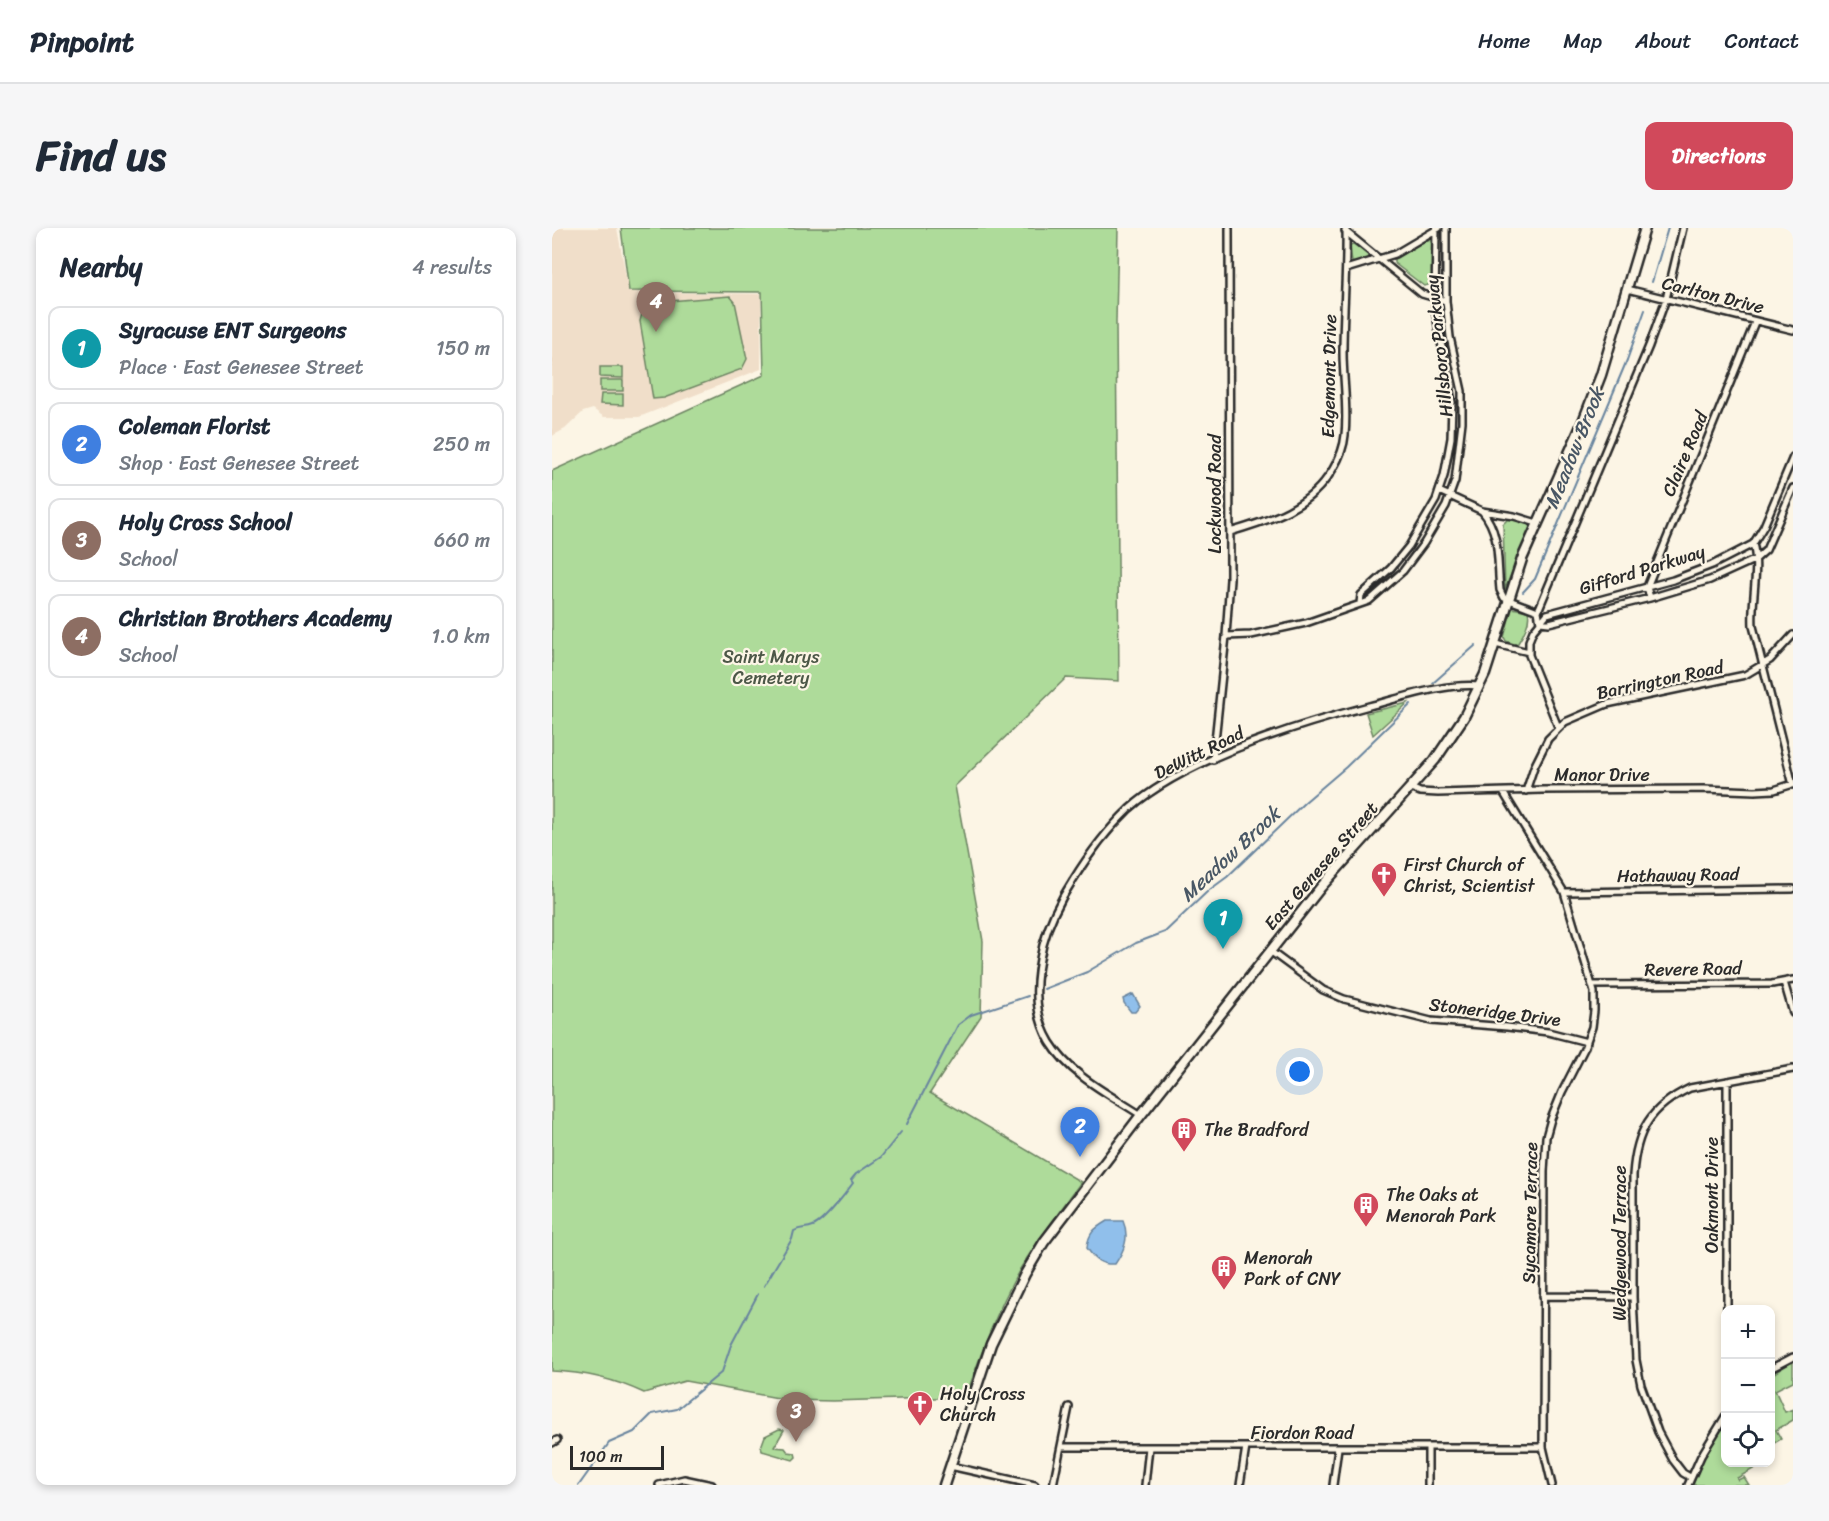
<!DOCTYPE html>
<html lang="en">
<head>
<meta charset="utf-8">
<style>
  body { margin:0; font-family:Sriracha,sans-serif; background:#f6f6f7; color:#1f2937 }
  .controls { position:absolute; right:18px; bottom:18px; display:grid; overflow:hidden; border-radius:12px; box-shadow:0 3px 9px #0003 }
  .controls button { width:54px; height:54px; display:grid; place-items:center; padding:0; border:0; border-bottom:2px solid #e0e1e3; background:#fff; color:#1f2937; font:30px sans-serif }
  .scale { position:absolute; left:18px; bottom:15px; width:94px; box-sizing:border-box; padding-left:6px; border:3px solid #2b2b2b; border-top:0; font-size:16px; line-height:21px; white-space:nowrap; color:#2b2b2b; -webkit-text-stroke:4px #fcf5e5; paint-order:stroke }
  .you { position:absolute; left:748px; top:844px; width:21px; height:21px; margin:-15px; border:4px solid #fff; border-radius:50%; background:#1a73e8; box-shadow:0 0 0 9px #1a73e833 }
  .badge { display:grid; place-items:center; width:39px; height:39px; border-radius:50%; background:#d1495b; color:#fff; font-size:20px; font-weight:700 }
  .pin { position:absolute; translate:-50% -50px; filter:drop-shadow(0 2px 3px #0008) }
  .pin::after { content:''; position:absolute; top:32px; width:21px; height:18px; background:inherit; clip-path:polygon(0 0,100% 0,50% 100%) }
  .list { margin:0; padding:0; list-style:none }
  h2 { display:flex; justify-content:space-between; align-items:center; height:78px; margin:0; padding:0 24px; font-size:26px }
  h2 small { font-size:20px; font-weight:400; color:#747a83 }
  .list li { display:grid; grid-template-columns:39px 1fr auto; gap:18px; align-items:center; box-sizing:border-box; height:84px; margin:0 12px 12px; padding:0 12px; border:2px solid #e0e1e3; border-radius:12px }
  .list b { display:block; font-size:22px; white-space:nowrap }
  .list p { margin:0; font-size:20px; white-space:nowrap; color:#747a83 }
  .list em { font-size:20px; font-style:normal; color:#747a83 }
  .icon { flex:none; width:33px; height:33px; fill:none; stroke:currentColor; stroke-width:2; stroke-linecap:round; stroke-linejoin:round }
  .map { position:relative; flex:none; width:1241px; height:1257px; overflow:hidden; border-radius:12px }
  header { display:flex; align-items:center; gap:36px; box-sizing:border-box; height:84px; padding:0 30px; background:#fff; border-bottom:2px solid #e0e1e3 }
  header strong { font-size:28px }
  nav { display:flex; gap:33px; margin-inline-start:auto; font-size:21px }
  .intro { display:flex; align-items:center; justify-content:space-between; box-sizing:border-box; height:144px; padding:0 36px }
  h1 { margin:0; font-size:42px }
  .button { padding:15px 27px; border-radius:12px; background:#d1495b; color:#fff; font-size:21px; font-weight:700 }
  main { display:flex; gap:36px; padding:0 36px }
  aside { flex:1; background:#fff; border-radius:12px; box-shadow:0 3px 9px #0003 }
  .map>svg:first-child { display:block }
  .built { fill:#f0dec9 }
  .green { fill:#aedb9a; stroke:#6c8362; stroke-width:1.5 }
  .water { fill:#90bfeb; stroke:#68849e; stroke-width:1.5 }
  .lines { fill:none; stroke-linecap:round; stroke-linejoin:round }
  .stream { stroke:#68849e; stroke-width:2 }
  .street-casing { stroke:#2b2b2b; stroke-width:10 }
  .primary-casing { stroke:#2b2b2b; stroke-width:13 }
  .street { stroke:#fcf5e5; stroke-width:5 }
  .primary { stroke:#fcf5e5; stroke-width:8 }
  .labels { text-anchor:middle; stroke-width:4.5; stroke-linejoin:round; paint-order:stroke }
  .street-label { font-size:18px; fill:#2b2b2b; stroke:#fcf5e5 }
  .park-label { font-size:18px; fill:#4c5747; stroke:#fcf5e5 }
  .poi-label { font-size:18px; fill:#2b2b2b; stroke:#fcf5e5; text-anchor:start }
  .water-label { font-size:20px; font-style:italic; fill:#495765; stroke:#fcf5e5 }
</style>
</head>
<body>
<header>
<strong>Pinpoint</strong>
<nav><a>Home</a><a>Map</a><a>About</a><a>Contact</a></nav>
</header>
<div class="intro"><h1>Find us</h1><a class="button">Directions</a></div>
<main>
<aside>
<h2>Nearby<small>4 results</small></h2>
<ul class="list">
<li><span class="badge" style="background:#0f9aa8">1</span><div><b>Syracuse ENT Surgeons</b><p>Place · East Genesee Street</p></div><em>150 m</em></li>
<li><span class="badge" style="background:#3f7fe0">2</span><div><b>Coleman Florist</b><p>Shop · East Genesee Street</p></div><em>250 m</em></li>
<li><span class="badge" style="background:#8d6e63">3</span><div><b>Holy Cross School</b><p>School</p></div><em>660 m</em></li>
<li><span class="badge" style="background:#8d6e63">4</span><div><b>Christian Brothers Academy</b><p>School</p></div><em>1.0 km</em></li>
</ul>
</aside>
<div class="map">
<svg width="1241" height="1257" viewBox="0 0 1241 1257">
  <rect width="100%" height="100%" fill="#fcf5e5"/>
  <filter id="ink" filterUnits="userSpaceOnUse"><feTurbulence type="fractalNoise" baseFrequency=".0167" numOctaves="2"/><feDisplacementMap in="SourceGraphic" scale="12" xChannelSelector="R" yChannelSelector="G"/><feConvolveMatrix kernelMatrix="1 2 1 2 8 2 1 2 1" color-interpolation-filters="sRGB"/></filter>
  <g filter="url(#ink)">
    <path class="built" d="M 0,0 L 65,0 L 77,64 L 209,66 L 209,141 L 87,189 L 52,189 L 41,181 L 31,184 L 13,201 L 0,208 Z"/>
    <path class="green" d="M 69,0 L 566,0 L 564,94 L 567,453 L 514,450 L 403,558 L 431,713 L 429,788 L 378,865 L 529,954 C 508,983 486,1011 468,1041 C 445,1082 429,1125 414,1169 L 281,1173 L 237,1172 L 133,1153 L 92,1165 C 62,1151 33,1144 0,1143 L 0,243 L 212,147 L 210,64 L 77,63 Z
      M 874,12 L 878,12 L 881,17 L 881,56 L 872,58 L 842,35 L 842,31 Z
      M 801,16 L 820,29 L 802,35 L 800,34 L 798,17 Z
      M 178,68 L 183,74 L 195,131 L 190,141 L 112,170 L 101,171 L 88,93 L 93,75 Z
      M 48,139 L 71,139 L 71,150 L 48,149 Z
      M 48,152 L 71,152 L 71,163 L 48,163 Z
      M 49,166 L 71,166 L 71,177 L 48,176 Z
      M 957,290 L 963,290 L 976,295 L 978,300 L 953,361 L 951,296 Z
      M 960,380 L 976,383 C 979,394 972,406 966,415 L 962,416 L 954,413 L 952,409 Z
      M 856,475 L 821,507 L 814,485 Z
      M 1241,1133 L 1241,1153 L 1223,1162 L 1233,1184 L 1241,1181 L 1241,1192 L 1224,1202 L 1229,1211 L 1219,1217 L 1219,1147 Z
      M 1173,1194 L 1174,1234 L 1205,1235 L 1203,1240 L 1185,1250 L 1186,1252 L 1192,1249 L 1197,1257 L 1141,1257 L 1149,1235 Z
      M 227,1201 L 232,1202 L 222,1219 L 233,1220 L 236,1224 L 243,1225 L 244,1229 L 241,1232 L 210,1223 L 209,1219 L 213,1208 Z"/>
    <path class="water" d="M 581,766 L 588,778 L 583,784 L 579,784 L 572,775 L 571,771 Z
      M 555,993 L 571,993 C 578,1009 572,1023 563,1036 C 549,1037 543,1032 535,1020 C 536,1005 543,1000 555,993 Z"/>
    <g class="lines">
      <path class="stream" d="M 1100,54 L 1116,0
        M 971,364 L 983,351 L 1075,132 L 1093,82
        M 881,455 L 924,417
        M 492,761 L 535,744 L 584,715 L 613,704 L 656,663 L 675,649 L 753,574 L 794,539 L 859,476
        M 355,896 L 406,797 L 419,787 L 476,768
        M 212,1058 L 240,1011 L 242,1003 C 249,999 254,1001 261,998 C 272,994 294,965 301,955 L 299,952 L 304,946 L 329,929 L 349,904
        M 27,1257 L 57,1215 L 82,1204 L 100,1186 L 125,1181 L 170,1144 L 179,1117 L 206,1066"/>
      <g class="street-casing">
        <path id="street" d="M 793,3 L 870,66 L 894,73
          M 794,41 L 843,26 L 887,0
          M 1075,61 L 1241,102
          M 887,263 L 930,283 L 962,288 L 985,295
          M 930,283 C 949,305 945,334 948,362 L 952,370 L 986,383
          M 678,304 C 719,292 758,280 781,241 C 787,231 792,219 793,207 C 796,179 791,152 791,124 C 791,83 795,41 794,0
          M 1201,316 C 1208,339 1199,372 1201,398 L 1241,557
          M 1098,370 L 1095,359 L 1203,94
          M 808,375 L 809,367 L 839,340 L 857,318 L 884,272 L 892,248 L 899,210 L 900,174 L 883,81 L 884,0
          M 988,394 L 986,383 L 1097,118 L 1114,71 L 1131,0
          M 988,394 L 997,395 L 1098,370 L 1158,352 L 1204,331 L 1214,322 L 1241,260
          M 674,408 L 699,407 L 754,395 L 817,373 L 851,343 L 872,315 L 894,278 L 903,253 L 910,194 L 910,163 L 898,109 L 894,73 L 894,0
          M 943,416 L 977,424
          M 1006,499 L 977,427 L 977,413 L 981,403 L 995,386 L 1121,352 L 1160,337 L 1201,316 L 1212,298 L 1241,229
          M 661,532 L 674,408 L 678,351 L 677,0
          M 859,560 L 868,564 L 886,565 L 990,562 L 1152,561 L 1203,563 L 1222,562 L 1241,556
          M 974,563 L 982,539 L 996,511 L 1013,494 L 1055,476 L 1193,447 L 1218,432 L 1241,407
          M 951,564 L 1012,664 L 1042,764 L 1042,783 L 1040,799 L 1032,821 L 1010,864 L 999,891 L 994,909 L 992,944 L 991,1219 L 1000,1257
          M 1012,664 L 1241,661
          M 718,723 L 771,762 L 792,771 L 879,793 L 955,799 L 996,804 L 1035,814
          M 1232,754 L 1241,785
          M 1040,757 L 1220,756 L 1241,752
          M 589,887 C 557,866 519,848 498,814 C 480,784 483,750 491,717 C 497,694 508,672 521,652 C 537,626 555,602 577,581 C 633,531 745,497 817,478 C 853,469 891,455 928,458
          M 991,1068 L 1081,1069
          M 1175,1082 L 1175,853
          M 1218,1141 L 1241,1129
          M 0,1215 L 5,1212
          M 509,1219 L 991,1219
          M 876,1220 L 876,1257
          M 398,1238 L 483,1257
          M 1138,1249 L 1131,1245 L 1121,1232 L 1106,1204 L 1089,1157 L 1084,1132 L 1081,1069 L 1081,947 C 1084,903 1098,879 1138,860 L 1241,841
          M 107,1257 L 132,1251 L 160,1257
          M 501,1257 L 517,1179
          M 593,1257 L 597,1219
          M 688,1257 L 694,1219
          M 781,1257 L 786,1220
          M 1136,1257 L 1149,1228 L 1174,1187"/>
      </g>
      <g class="primary-casing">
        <path id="primary" d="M 392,1257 L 439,1116 L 473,1046 L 492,1014 L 589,887 L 769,659 L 883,532 L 912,489 L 933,446 L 970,331 L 1030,196 L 1049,147 L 1093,0"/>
      </g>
      <use href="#street" class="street"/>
      <use href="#primary" class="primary"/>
    </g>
  </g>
  <defs>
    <g id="church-pin" transform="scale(1.35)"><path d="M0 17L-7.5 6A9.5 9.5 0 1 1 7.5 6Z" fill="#d1495b" stroke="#fcf5e5"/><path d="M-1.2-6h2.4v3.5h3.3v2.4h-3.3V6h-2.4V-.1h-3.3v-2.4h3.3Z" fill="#fff"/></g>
    <g id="building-pin" transform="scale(1.35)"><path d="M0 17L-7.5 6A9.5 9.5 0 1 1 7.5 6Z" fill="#d1495b" stroke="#fcf5e5"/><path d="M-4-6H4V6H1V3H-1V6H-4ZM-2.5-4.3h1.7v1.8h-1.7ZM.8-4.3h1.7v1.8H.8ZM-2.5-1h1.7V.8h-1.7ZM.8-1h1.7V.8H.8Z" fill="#fff"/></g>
  </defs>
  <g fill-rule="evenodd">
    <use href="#church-pin" x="832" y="647"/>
    <use href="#building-pin" x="632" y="902"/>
    <use href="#building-pin" x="814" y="977"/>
    <use href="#building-pin" x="672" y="1040"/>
    <use href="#church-pin" x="368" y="1176"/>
  </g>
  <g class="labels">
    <g class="street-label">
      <text transform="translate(1161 67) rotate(14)" y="6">Carlton Drive</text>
      <text transform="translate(887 118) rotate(-96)" y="6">Hillsboro Parkway</text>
      <text transform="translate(777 148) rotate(-89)" y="6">Edgemont Drive</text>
      <text transform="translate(1133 226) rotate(-67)" y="6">Claire Road</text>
      <text transform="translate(663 266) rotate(-90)" y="6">Lockwood Road</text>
      <text transform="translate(1090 342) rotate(-17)" y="6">Gifford Parkway</text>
      <text transform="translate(1108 452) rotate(-12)" y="6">Barrington Road</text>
      <text transform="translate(647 525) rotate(-26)" y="6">DeWitt Road</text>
      <text x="1050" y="553">Manor Drive</text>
      <text transform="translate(769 638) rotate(-49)" y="6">East Genesee Street</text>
      <text transform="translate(1126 647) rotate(-1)" y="6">Hathaway Road</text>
      <text transform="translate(1141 741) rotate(-1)" y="6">Revere Road</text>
      <text transform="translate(943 784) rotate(7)" y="6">Stoneridge Drive</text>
      <text transform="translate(1160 967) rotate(-90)" y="6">Oakmont Drive</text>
      <text transform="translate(978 985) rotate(-89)" y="6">Sycamore Terrace</text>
      <text transform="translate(1068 1015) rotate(-90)" y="6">Wedgewood Terrace</text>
      <text x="750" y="1211">Fiordon Road</text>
    </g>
    <g class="park-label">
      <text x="219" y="435">Saint Marys<tspan x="219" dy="21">Cemetery</tspan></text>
    </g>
    <g class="poi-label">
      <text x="852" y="643">First Church of<tspan x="852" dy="21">Christ, Scientist</tspan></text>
      <text x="652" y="908">The Bradford</text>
      <text x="834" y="973">The Oaks at<tspan x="834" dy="21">Menorah Park</tspan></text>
      <text x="692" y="1036">Menorah<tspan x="692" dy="21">Park of CNY</tspan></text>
      <text x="388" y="1172">Holy Cross<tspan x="388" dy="21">Church</tspan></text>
    </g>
    <g class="water-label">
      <text transform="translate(1022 220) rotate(-68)" y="7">Meadow Brook</text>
      <text transform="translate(678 626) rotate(-43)" y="7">Meadow Brook</text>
    </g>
  </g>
</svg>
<div class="controls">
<button>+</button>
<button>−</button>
<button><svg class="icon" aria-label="locate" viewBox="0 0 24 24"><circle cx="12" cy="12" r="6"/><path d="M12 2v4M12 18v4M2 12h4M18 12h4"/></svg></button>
</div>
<div class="scale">100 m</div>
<div class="you"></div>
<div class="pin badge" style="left:671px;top:721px;background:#0f9aa8">1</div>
<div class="pin badge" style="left:528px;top:929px;background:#3f7fe0">2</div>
<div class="pin badge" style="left:244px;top:1214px;background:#8d6e63">3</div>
<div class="pin badge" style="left:104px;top:104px;background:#8d6e63">4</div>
</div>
</main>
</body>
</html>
